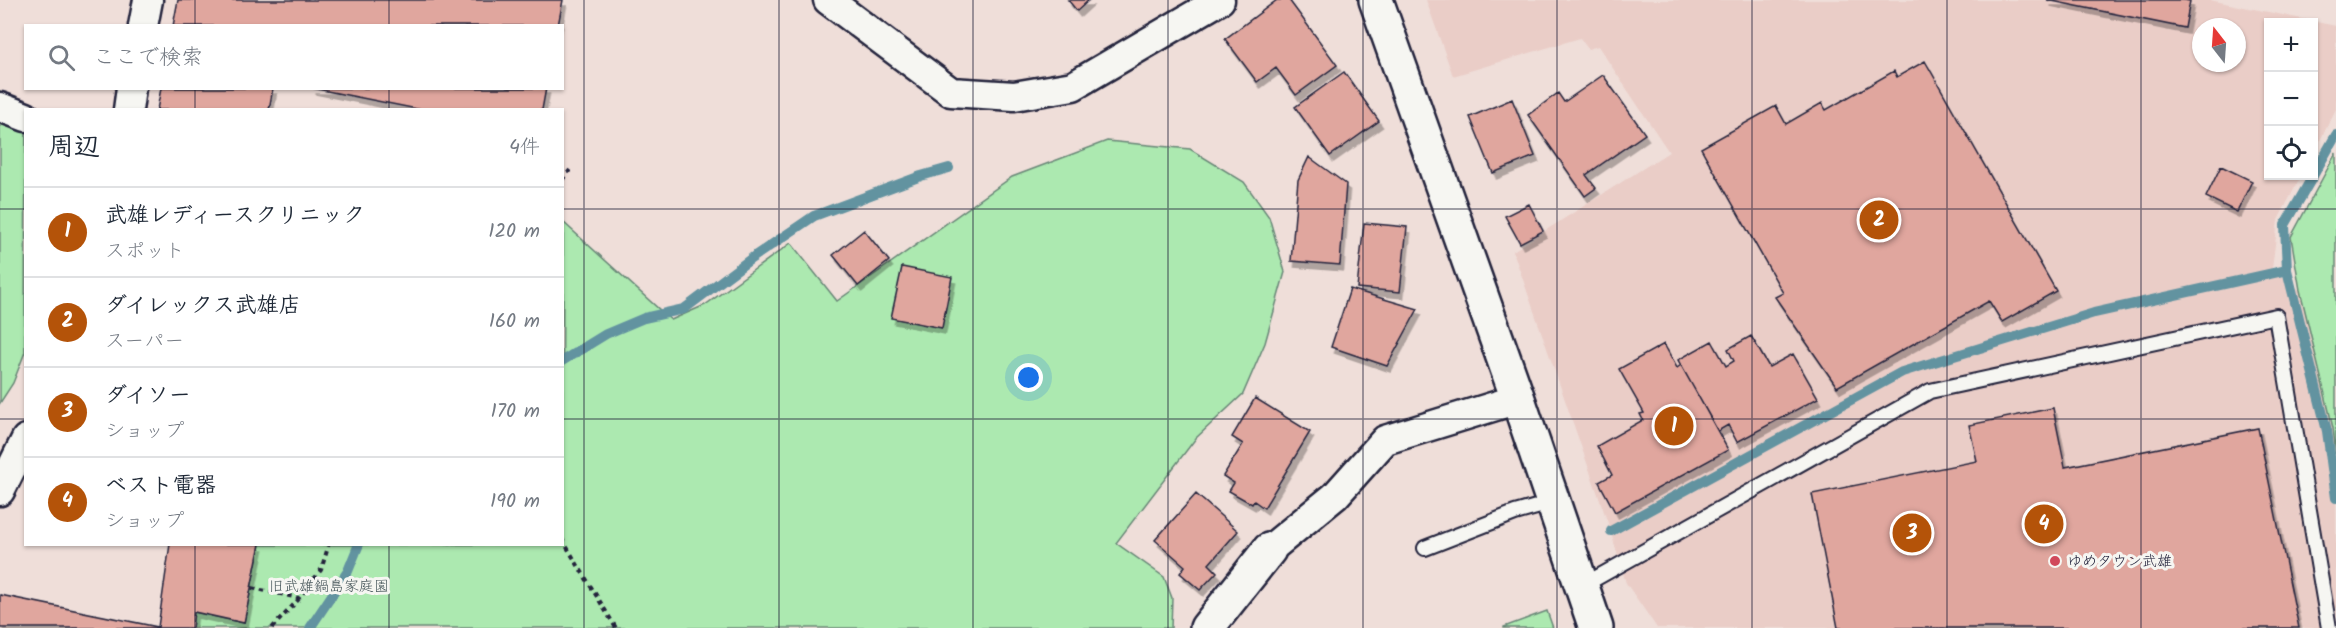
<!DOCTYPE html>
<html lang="ja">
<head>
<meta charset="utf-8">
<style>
  body { margin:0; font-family:Kalam,"Klee One",sans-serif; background:#f2f2f3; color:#1f2937 }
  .controls { position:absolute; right:18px; top:18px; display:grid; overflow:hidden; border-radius:0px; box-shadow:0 2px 4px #0004 }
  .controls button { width:54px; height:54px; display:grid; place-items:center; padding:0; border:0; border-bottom:2px solid #e0e1e3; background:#fff; color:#1f2937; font:30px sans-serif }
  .compass { position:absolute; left:2192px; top:18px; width:54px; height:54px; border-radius:50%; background:#fff; box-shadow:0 2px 4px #0004; rotate:343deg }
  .you { position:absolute; left:1029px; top:378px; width:21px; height:21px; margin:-15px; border:4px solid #fff; border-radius:50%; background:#1a73e8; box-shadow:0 0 0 9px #1a73e833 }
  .badge { display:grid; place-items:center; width:39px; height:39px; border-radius:50%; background:#b45309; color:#fff; font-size:20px; font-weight:700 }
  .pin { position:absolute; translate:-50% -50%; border:3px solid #fff; box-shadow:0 2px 6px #0006 }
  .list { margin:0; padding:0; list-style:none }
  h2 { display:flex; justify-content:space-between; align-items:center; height:78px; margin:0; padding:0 24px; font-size:26px }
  h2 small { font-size:20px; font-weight:400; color:#747a83 }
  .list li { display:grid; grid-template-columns:39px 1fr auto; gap:18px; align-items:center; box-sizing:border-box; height:90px; padding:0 24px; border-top:2px solid #e0e1e3 }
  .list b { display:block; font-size:22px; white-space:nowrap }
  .list p { margin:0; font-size:20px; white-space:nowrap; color:#747a83 }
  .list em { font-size:20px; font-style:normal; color:#747a83 }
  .icon { flex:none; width:33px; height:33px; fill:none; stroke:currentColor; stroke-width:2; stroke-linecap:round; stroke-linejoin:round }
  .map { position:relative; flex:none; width:2336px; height:628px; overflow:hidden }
  .search { position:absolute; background:#fff; box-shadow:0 2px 4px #0004; left:24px; top:24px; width:540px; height:66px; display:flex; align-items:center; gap:15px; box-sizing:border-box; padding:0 21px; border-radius:0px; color:#747a83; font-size:22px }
  .panel { position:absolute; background:#fff; box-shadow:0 2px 4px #0004; left:24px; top:108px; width:540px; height:438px; border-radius:0px }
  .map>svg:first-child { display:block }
  .built { fill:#eacdc7; fill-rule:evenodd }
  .green { fill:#ace9b0; stroke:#678676; stroke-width:1.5 }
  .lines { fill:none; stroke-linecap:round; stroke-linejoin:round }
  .stream { stroke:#6293a0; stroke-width:10 }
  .building { fill:#e0a69e; stroke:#22223b; stroke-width:1.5; filter:url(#shadow) }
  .service-casing { stroke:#22223b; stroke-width:18 }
  .minor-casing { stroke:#22223b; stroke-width:33 }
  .tertiary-casing { stroke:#22223b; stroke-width:38 }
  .path { stroke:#22223b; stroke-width:4; stroke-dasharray:4.5 4.5; stroke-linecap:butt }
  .service { stroke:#f6f6f2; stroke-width:14 }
  .minor { stroke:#f6f6f2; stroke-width:28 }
  .tertiary { stroke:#f6f6f2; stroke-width:33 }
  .grid { fill:none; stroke:#22223b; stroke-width:1.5; stroke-opacity:0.55 }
  .poi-dot { fill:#d1495b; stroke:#f6f6f2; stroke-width:2 }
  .labels { text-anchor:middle; stroke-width:6; stroke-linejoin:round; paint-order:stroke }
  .poi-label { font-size:15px; fill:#22223b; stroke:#f6f6f2; text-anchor:start }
  .park-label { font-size:15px; fill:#445458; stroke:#f6f6f2 }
</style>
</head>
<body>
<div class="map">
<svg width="2336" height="628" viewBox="0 0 2336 628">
  <defs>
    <filter id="shadow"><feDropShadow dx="3.5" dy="6" stdDeviation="0" flood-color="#0004"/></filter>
  </defs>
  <rect width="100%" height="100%" fill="#efded9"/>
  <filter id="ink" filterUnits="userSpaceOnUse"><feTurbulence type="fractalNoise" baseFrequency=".0167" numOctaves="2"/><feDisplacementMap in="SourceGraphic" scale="12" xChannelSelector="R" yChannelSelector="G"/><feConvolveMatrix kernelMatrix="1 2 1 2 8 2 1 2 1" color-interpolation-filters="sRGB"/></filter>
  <g filter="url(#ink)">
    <path class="built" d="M 1426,0 L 2210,0 L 2336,26 L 2336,109 L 2314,152 L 2314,22 L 2268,22 L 2268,176 L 2301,176 L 2278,220 L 2272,269 L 2300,290 L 2333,428 L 2336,454 L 2336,628 L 1657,628 L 1626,583 L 1609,526 L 1513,251 L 1669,152 L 1598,46 L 1588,49 L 1580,38 L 1453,76 ZM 2201,27 L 2237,27 L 2237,63 L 2201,63 Z"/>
    <path class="green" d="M 0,91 L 40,109 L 26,110 L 25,352 L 13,383 L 0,403 Z
      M 1107,141 L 1190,149 L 1244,182 L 1269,217 L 1285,272 L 1265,343 L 1243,394 L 1196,438 L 1116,543 L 1164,577 L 1172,598 L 1171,628 L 192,628 L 194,612 L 244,623 L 260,545 L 562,544 L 563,222 L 671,320 L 705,305 L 791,243 L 837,301 L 1012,177 Z
      M 2336,153 L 2336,454 L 2333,428 L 2300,290 L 2291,237 Z
      M 1547,611 L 1553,628 L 1504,628 L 1504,627 Z"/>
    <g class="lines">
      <path class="stream" d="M 2314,174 L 2336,135
        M 2313,176 L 2285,225 L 2287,270 L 2327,431 L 2336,498
        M 562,361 L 606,334 L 644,318 L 684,309 L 752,258 L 814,216 L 921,176 L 949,168
        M 1611,531 L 1902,372 L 2094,313 L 2287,270
        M 310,628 L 348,571 L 359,544"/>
    </g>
    <path class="building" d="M 178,0 L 563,0 L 558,26 L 173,26 Z
      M 1068,0 L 1089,0 L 1077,11 Z
      M 1277,0 L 1289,0 L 1337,65 L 1296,95 L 1276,68 L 1257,82 L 1225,39 Z
      M 2047,0 L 2184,0 L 2190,1 L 2185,28 Z
      M 1925,61 L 2056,291 L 2002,322 L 1989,301 L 1837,387 L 1775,297 L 1783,293 L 1701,148 L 1776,106 L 1786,124 L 1822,103 L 1826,110 L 1894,71 L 1897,77 Z
      M 1344,72 L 1379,121 L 1330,156 L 1295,107 Z
      M 1603,75 L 1645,134 L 1586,175 L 1596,188 L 1585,196 L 1528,115 L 1558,93 L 1564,102 Z
      M 161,88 L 273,88 L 269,110 L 157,110 Z
      M 312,88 L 546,88 L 542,110 L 422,110 Z
      M 1512,99 L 1535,156 L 1493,173 L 1470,117 Z
      M 1309,157 L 1346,184 L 1340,265 L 1291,261 L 1298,180 Z
      M 2221,166 L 2252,181 L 2237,212 L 2206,197 Z
      M 1529,204 L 1543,231 L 1520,243 L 1505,216 Z
      M 1364,223 L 1407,227 L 1400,292 L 1357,288 Z
      M 864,230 L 889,261 L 858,286 L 833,255 Z
      M 902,267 L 952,277 L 942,328 L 891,318 Z
      M 1350,289 L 1418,309 L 1387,366 L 1331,347 Z
      M 1751,336 L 1769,367 L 1793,354 L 1818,398 L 1737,442 L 1728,425 L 1718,431 L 1678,360 L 1712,341 L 1726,366 L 1734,361 L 1728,349 Z
      M 1664,344 L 1677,368 L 1681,365 L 1728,450 L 1615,512 L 1599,482 L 1612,475 L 1597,446 L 1643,420 L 1640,414 L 1644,413 L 1619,369 Z
      M 1255,398 L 1310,432 L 1264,508 L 1254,501 L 1252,504 L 1229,491 L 1234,483 L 1223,476 L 1243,444 L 1232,437 Z
      M 2053,408 L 2065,467 L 2258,428 L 2299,628 L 1838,628 L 1812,494 L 1977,461 L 1969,425 Z
      M 1196,494 L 1238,531 L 1209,564 L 1217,572 L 1200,590 L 1180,573 L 1185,566 L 1155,540 Z
      M 170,544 L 260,544 L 244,623 L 194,612 L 192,628 L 0,628 L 0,595 L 158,627 Z"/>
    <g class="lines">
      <g class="service-casing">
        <path id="service" d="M 1425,548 L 1515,513 L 1554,502
          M 1582,586 L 1930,391 L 2276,316 L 2329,628"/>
      </g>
      <g class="minor-casing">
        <path id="minor" d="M 828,0 L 951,92 L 1014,96 L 1073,86 L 1220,0
          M 143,26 L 148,0
          M 0,107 L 26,117
          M 128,110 L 131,88
          M 0,491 L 26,439
          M 1269,550 L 1335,496 L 1385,440 L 1518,399"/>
      </g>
      <g class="tertiary-casing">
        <path id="tertiary" d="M 1376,0 L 1518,399 L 1596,628
          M 1207,628 L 1269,550"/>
      </g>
      <path class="path" d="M 562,180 L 570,170
        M 562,539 L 616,628
        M 252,588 L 299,598 L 321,570 L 329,544
        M 272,628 L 299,599"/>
      <use href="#service" class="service"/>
      <use href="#minor" class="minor"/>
      <use href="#tertiary" class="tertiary"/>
    </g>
  </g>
  <path class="grid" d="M 195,0 L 195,26M 389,0 L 389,26M 584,0 L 584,628M 779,0 L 779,628M 973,0 L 973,628M 1168,0 L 1168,628M 1363,0 L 1363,628M 1557,0 L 1557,628M 1752,0 L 1752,628M 1947,0 L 1947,628M 2141,0 L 2141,628M 195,88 L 195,110M 389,88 L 389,110M 0,209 L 26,209M 562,209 L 2336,209M 0,419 L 26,419M 562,419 L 2336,419M 195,544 L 195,628M 389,544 L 389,628"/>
  <circle class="poi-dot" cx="2055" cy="561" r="6"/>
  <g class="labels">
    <g class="poi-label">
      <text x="2067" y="566">ゆめタウン武雄</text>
    </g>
    <g class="park-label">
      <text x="329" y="591">旧武雄鍋島家庭園</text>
    </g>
  </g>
</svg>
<div class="controls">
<button>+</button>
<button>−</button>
<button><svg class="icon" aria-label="locate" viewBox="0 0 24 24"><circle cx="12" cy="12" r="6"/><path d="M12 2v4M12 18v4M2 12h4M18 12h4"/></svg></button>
</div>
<svg class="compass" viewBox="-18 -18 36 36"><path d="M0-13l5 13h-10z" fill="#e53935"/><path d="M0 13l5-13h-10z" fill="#747a83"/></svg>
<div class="you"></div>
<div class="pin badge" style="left:1674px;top:426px">1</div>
<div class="pin badge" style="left:1879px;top:220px">2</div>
<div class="pin badge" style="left:1912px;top:533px">3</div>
<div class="pin badge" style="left:2044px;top:524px">4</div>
<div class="search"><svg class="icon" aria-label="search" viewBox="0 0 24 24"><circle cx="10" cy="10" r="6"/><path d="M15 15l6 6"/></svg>ここで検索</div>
<section class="panel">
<h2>周辺<small>4件</small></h2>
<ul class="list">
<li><span class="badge">1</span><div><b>武雄レディースクリニック</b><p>スポット</p></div><em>120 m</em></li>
<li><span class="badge">2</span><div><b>ダイレックス武雄店</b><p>スーパー</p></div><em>160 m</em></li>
<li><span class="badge">3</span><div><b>ダイソー</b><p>ショップ</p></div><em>170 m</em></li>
<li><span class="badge">4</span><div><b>ベスト電器</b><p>ショップ</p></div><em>190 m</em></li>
</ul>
</section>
</div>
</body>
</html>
